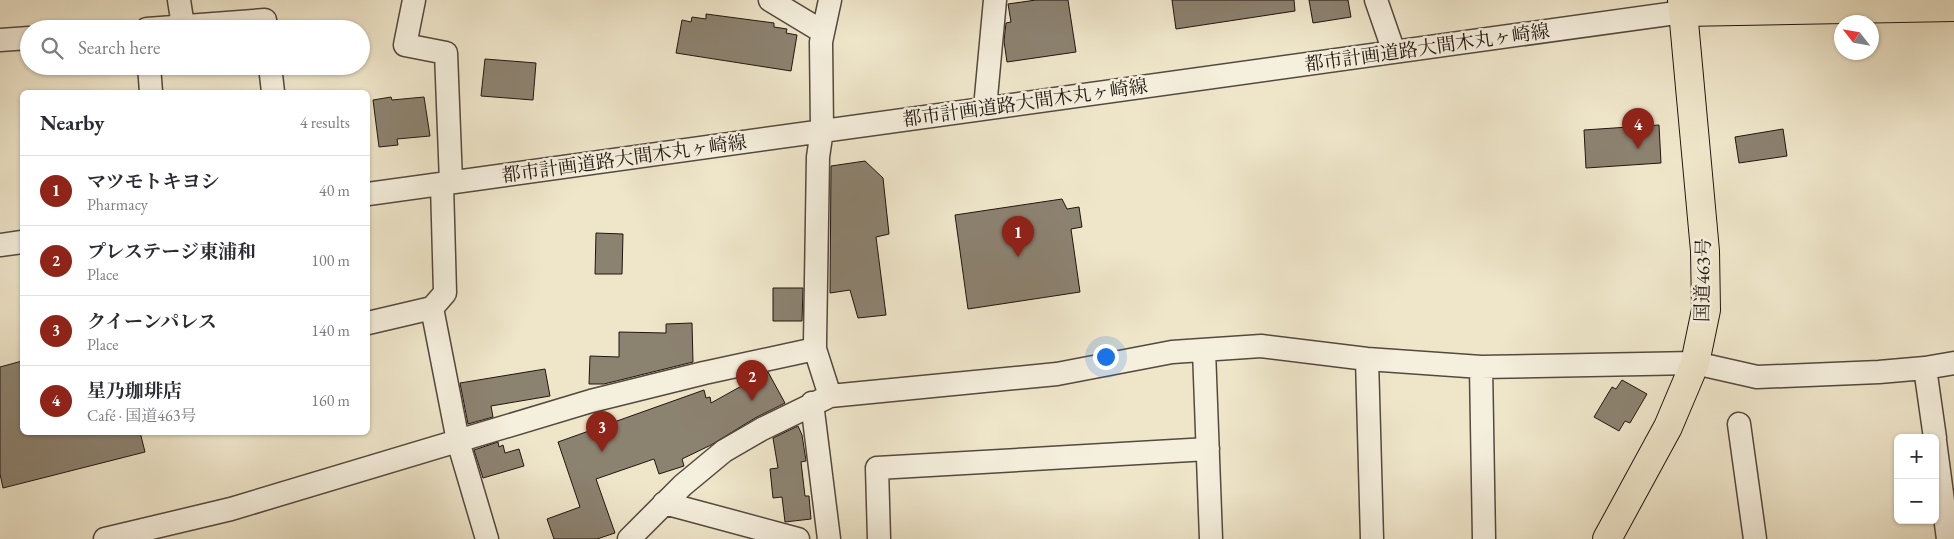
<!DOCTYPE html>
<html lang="en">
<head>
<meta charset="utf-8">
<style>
  body { margin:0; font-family:"EB Garamond","Noto Serif JP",serif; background:#f7f7f7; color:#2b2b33 }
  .controls { position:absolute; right:15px; bottom:15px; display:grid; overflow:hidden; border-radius:8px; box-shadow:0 1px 4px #0004 }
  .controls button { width:45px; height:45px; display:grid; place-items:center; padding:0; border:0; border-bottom:1px solid #e1e1e2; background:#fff; color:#2b2b33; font:25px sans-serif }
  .compass { position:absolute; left:1834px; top:15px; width:45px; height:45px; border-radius:50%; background:#fff; box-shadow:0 1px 4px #0004; rotate:301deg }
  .you { position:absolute; left:1105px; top:356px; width:18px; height:18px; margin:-12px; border:4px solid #fff; border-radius:50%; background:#1a73e8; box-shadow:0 0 0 8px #1a73e833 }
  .badge { display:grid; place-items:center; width:32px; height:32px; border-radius:50%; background:#8f2418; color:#fff; font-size:16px; font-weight:700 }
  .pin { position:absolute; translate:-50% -41px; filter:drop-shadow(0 1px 2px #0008) }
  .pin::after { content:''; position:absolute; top:26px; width:18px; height:15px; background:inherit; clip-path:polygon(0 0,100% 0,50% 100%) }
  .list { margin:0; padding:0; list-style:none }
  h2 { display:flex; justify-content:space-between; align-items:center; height:65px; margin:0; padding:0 20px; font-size:21px }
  h2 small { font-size:16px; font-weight:400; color:#7c7c81 }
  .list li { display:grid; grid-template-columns:32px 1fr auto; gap:15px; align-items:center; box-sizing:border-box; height:70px; padding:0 20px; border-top:1px solid #e1e1e2 }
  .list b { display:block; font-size:19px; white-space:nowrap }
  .list p { margin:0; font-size:16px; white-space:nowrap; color:#7c7c81 }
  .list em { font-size:16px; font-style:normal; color:#7c7c81 }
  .icon { flex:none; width:28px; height:28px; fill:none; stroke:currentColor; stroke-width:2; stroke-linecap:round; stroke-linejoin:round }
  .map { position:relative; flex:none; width:1954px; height:539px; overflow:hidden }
  .search { position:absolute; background:#fff; box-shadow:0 1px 4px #0004; left:20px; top:20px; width:350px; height:55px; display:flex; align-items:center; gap:12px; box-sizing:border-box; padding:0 18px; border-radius:28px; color:#7c7c81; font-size:19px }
  .panel { position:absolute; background:#fff; box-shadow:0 1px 4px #0004; left:20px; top:90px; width:350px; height:345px; border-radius:8px }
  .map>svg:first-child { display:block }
  .building { fill:#8c8270; stroke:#20150f }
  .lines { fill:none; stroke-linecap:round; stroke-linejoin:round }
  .minor-casing { stroke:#54493e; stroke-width:25 }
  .major-casing { stroke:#20150f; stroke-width:30 }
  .highway-casing { stroke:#20150f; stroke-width:30 }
  .minor { stroke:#f5efdd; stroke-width:22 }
  .major { stroke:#efe6ca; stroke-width:28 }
  .highway { stroke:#efe6ca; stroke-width:28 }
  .labels { text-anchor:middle; stroke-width:5; stroke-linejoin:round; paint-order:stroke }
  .street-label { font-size:19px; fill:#20150f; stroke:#f5efdd }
</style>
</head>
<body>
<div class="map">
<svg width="1954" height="539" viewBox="0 0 1954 539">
  <rect width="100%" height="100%" fill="#efe6ca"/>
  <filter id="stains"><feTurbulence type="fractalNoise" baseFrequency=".004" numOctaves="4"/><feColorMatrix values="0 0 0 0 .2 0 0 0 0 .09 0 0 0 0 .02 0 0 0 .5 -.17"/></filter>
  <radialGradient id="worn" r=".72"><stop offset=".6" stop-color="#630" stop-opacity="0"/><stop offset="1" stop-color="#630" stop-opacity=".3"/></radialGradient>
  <path class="building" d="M 1036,0 L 1068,0 L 1076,52 L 1007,62 L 1004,41 L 1006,23 L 1011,22 L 1008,4 Z
    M 1172,0 L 1294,0 L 1295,11 L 1176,29 Z
    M 1309,0 L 1348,0 L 1351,17 L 1313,23 Z
    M 706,14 L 774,23 L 774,27 L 787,29 L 786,33 L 797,35 L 791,71 L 676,53 L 682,20 L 691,22 L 692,17 L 706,19 Z
    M 485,59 L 536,63 L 533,100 L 481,96 Z
    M 391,97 L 392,100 L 424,97 L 430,136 L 397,139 L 398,145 L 379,147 L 373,100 Z
    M 1659,125 L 1661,163 L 1586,168 L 1584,130 Z
    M 1783,129 L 1787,156 L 1739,163 L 1735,137 Z
    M 865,161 L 883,178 L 889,234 L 876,237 L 886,315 L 858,318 L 850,290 L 830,293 L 831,166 Z
    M 1062,199 L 1067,209 L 1079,207 L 1082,227 L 1071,229 L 1080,292 L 968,309 L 955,215 Z
    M 596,233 L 623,234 L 622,274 L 595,274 Z
    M 773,288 L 803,288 L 802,321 L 773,321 Z
    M 692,323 L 693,362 L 604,384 L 589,384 L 590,356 L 619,357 L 619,332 L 666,333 L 666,324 Z
    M 22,361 L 22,432 L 140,432 L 145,452 L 3,488 L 0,474 L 0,367 Z
    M 545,369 L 550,396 L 491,406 L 493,417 L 468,424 L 460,383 Z
    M 768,372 L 785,403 L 755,418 L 711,445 L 682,459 L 684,466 L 659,474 L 654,459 L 596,479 L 615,533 L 597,539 L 554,539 L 547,519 L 580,507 L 558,442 L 704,390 L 706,398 L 710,397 L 711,403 L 763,374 Z
    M 1622,380 L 1647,394 L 1630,423 L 1625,421 L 1619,431 L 1594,417 L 1612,387 L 1616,389 Z
    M 798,426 L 802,435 L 806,461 L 801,462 L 805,496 L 809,496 L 811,519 L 785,522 L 782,497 L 773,498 L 770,469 L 778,468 L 773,438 Z
    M 498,442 L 499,447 L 503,445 L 505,453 L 519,449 L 524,466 L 483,478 L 474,450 Z"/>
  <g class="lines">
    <g class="minor-casing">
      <path id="minor" d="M 179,0 L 183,26
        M 414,0 L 405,45 L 446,53 L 451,182
        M 770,0 L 823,32
        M 830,0 L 821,42 L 822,130 L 818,157 L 815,342 L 815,349 L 830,396
        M 1376,0 L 1394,52
        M 147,29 L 265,20 L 266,29
        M 0,40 L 29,38
        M 149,66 L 151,92
        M 270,66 L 273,92
        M 985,108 L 995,0
        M 368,194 L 1683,12
        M 0,245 L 22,242
        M 432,308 L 458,441 L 487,539
        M 368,323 L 432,308 L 445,293 L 442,184
        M 1204,350 L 1211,539
        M 1367,359 L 1372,539
        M 1481,367 L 1484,539
        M 1925,368 L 1935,438
        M 812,403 L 829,539
        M 1739,424 L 1755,539
        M 1935,441 L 1948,539
        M 664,503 L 798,539
        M 105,539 L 231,509 L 591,401 L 704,373 L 815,349
        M 629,539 L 683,485 L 724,451 L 762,429 L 830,396 L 1057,374 L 1172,352 L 1261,346 L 1367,359 L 1481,367 L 1695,363 L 1757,377 L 1879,372 L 1925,368 L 1954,363
        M 879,539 L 877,468 L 1208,449"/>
    </g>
    <g class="major-casing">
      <path id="major" d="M 1683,12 L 1954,7"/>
    </g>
    <g class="highway-casing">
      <path id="highway" d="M 1607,539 L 1668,427 L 1695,363 L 1706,310 L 1705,251 L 1682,0"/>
    </g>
    <use href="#minor" class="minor"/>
    <use href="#major" class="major"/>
    <use href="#highway" class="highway"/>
  </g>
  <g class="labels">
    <g class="street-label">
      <text transform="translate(1427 47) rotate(-8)" y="7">都市計画道路大間木丸ヶ崎線</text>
      <text transform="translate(1025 102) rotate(-8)" y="7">都市計画道路大間木丸ヶ崎線</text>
      <text transform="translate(624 158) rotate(-8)" y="7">都市計画道路大間木丸ヶ崎線</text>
      <text transform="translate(1702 280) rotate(-89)" y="7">国道463号</text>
    </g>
  </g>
  <rect width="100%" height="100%" filter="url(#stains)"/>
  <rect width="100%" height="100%" fill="url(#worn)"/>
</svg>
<div class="controls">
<button>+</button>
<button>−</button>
</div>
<svg class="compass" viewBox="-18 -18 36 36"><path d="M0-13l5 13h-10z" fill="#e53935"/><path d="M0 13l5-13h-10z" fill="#7c7c81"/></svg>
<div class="you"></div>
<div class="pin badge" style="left:1018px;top:257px">1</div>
<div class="pin badge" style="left:752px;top:401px">2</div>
<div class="pin badge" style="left:602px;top:452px">3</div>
<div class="pin badge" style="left:1638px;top:149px">4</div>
<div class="search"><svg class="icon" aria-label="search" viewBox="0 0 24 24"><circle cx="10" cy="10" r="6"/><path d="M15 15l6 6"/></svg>Search here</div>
<section class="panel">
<h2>Nearby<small>4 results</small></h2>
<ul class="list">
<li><span class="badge">1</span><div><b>マツモトキヨシ</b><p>Pharmacy</p></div><em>40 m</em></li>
<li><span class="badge">2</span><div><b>プレステージ東浦和</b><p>Place</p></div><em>100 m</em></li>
<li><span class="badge">3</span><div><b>クイーンパレス</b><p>Place</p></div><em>140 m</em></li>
<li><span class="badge">4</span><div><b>星乃珈琲店</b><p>Café · 国道463号</p></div><em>160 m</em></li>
</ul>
</section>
</div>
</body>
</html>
